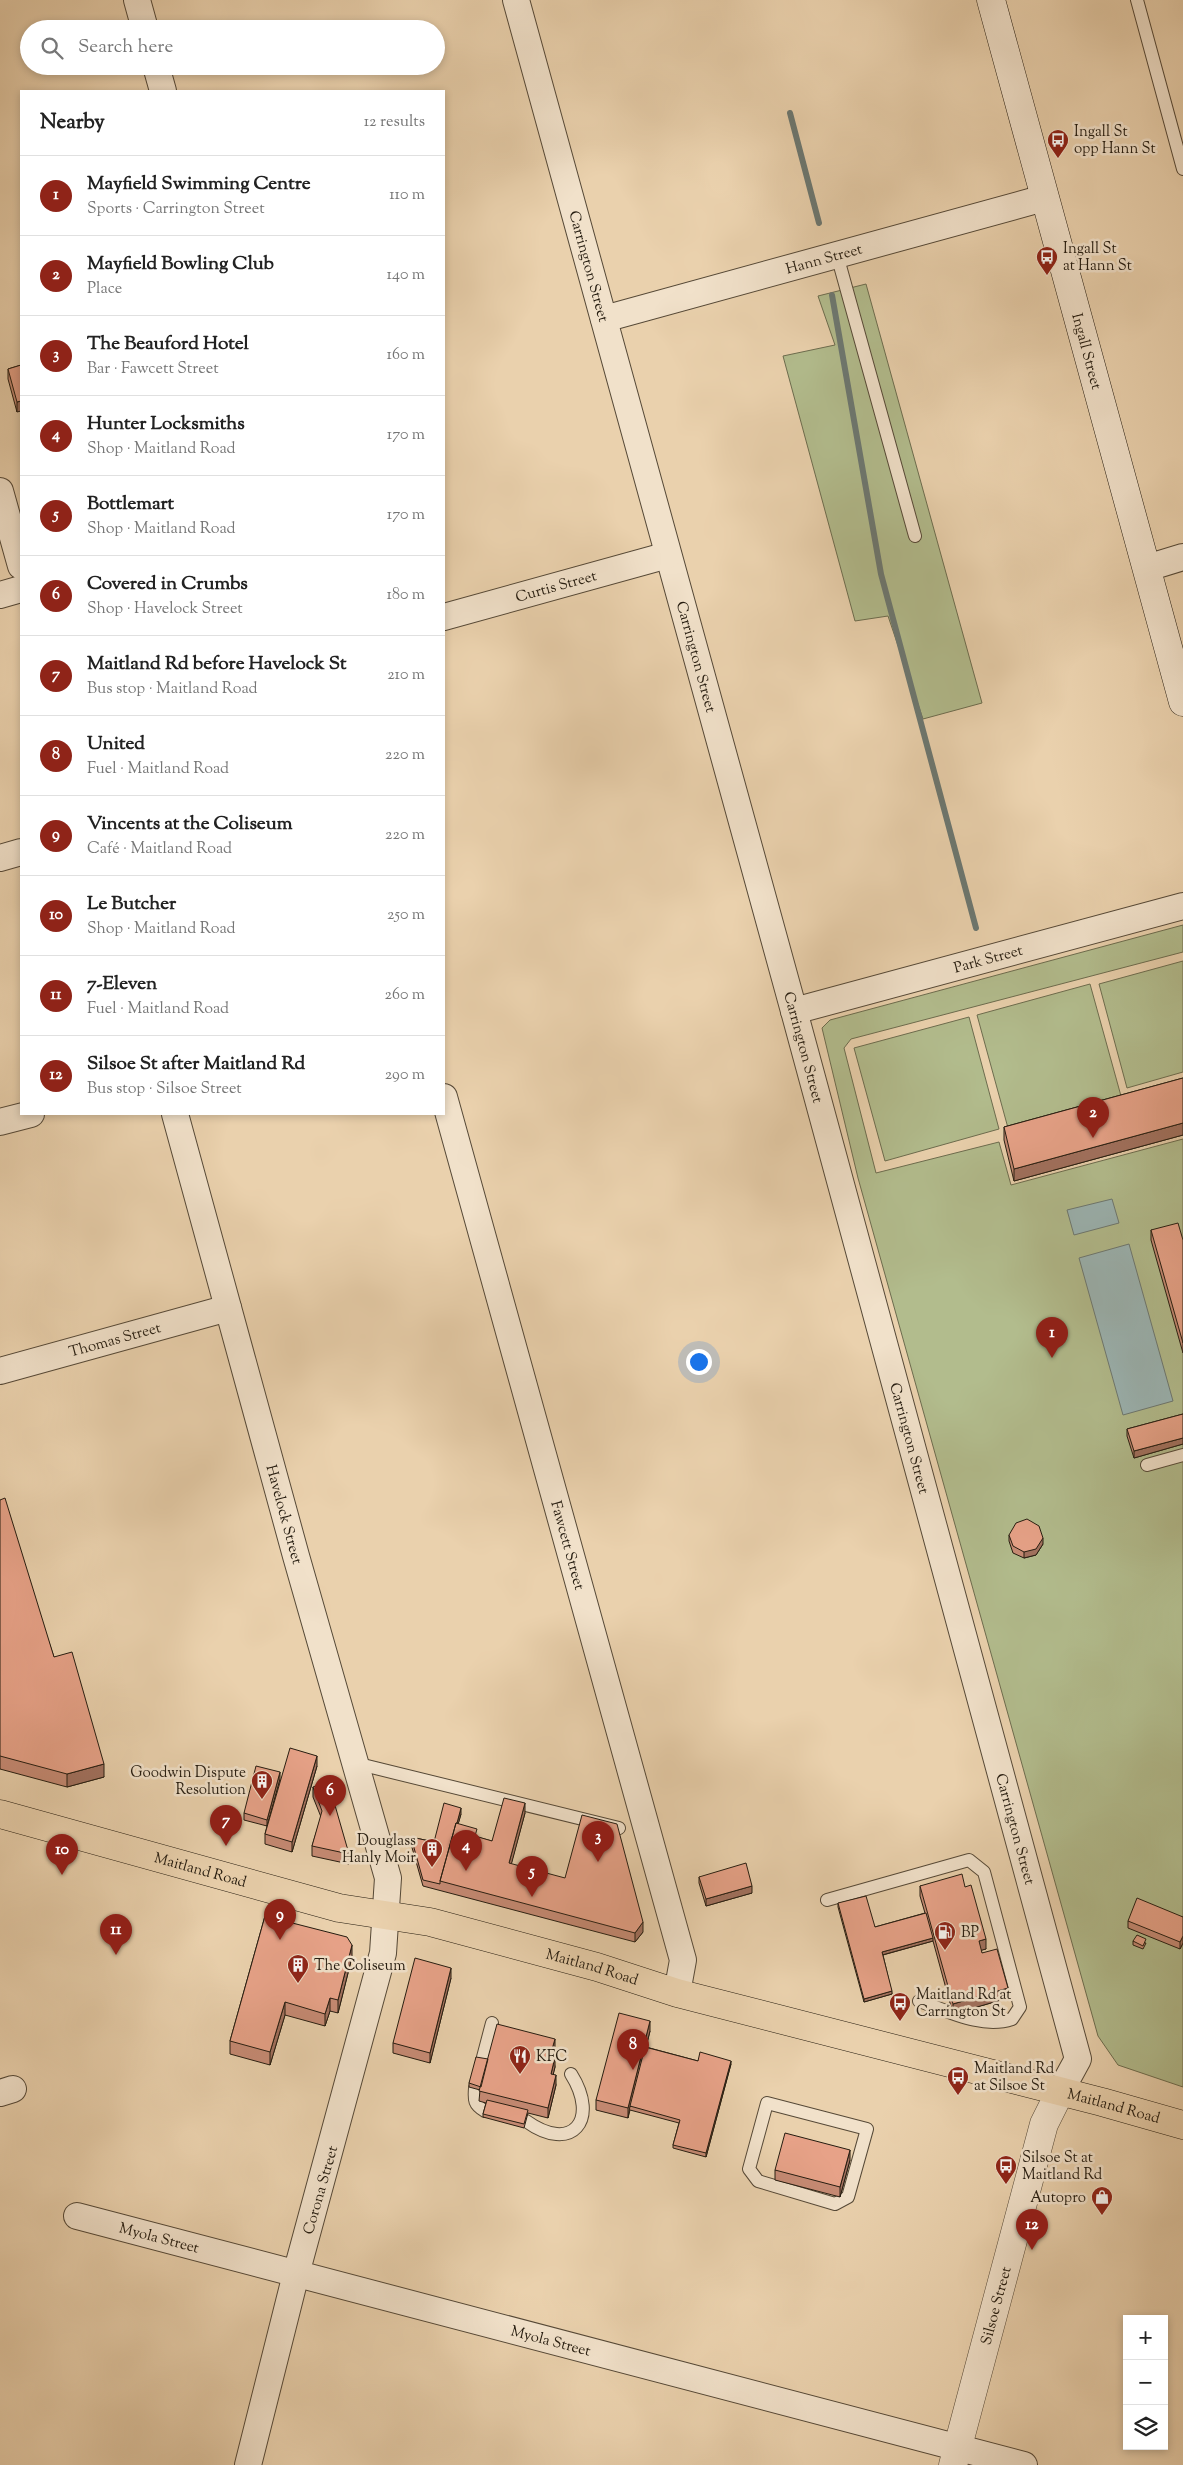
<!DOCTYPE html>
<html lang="en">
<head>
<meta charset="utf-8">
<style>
  body { margin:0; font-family:"Sorts Mill Goudy",serif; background:#f6f6f6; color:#222 }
  .controls { position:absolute; right:15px; bottom:15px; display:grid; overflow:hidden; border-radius:0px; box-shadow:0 2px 8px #0003 }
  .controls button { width:45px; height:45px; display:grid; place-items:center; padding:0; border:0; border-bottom:1px solid #e0e0e0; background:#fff; color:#222; font:25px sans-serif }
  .you { position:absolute; left:698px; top:1361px; width:18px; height:18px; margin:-12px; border:4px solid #fff; border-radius:50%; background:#1a73e8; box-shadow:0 0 0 8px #1a73e833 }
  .badge { display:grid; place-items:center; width:32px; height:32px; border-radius:50%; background:#8f2418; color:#fff; font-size:16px; font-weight:700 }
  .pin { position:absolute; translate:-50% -41px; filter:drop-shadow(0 1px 2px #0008) }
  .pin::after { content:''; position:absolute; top:26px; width:18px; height:15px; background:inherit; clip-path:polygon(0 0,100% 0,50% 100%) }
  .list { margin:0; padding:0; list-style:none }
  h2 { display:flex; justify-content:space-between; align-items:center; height:65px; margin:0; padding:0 20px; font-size:21px }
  h2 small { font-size:16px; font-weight:400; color:#767676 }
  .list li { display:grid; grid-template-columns:32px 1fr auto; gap:15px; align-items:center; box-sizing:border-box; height:80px; padding:0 20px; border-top:1px solid #e0e0e0 }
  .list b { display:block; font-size:19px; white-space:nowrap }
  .list p { margin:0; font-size:16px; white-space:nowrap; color:#767676 }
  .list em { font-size:16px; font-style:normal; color:#767676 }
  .icon { flex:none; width:28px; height:28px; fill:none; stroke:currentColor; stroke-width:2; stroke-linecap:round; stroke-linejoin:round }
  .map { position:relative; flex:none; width:1183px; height:2465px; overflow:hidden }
  .search { position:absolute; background:#fff; box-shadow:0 2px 8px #0003; left:20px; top:20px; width:425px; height:55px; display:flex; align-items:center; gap:12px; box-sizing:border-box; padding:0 18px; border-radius:28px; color:#767676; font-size:19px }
  .panel { position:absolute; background:#fff; box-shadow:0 2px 8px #0003; left:20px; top:90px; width:425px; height:1025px; border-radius:0px }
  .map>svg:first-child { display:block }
  .green { fill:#b2bc8d; stroke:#6c6c4e }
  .water { fill:#9bb5b4; stroke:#6c7872 }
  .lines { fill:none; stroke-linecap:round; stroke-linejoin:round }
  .stream { stroke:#6c7872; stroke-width:6 }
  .service-casing { stroke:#564937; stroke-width:14 }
  .minor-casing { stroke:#564937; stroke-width:28 }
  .tertiary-casing { stroke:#564937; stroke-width:29 }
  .secondary-casing { stroke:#251c10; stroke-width:29 }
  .primary-casing { stroke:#251c10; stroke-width:29 }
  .service { stroke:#f1e1ca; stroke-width:12 }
  .minor { stroke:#f1e1ca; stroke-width:26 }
  .tertiary { stroke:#f1e1ca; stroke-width:28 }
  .secondary { stroke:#f1e1ca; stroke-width:28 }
  .primary { stroke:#ead1ad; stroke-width:28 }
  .wall { fill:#c78b75; stroke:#251c10 }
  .shaded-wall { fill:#a2715f; stroke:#251c10 }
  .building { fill:#e7a288; stroke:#251c10 }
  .labels { text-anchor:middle; stroke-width:5; stroke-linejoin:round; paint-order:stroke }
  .poi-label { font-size:15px; fill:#251c10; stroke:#f1e1ca; text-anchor:start }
  .street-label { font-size:15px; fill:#251c10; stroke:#f1e1ca }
</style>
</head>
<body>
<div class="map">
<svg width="1183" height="2465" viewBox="0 0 1183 2465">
  <rect width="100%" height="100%" fill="#ead1ad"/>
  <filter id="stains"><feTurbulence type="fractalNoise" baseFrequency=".004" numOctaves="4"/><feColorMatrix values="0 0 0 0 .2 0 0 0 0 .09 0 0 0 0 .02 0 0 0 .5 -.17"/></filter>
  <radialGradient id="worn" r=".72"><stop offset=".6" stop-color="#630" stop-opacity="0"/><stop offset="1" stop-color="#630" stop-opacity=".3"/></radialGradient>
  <path class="green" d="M 866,284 L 982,703 L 923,719 L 888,616 L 855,621 L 783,356 L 835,345 L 818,296 Z
    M 1183,925 L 1183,952 L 851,1039 L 844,1048 L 876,1173 L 999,1142 L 1011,1185 L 1183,1139 L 1183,2087 L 1118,2065 L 1098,2036 L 858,1178 L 822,1028 L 830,1020 Z
    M 1183,961 L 1183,1072 L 1127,1088 L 1099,984 Z
    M 1090,984 L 1121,1096 L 1008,1128 L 977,1015 Z
    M 969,1017 L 999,1129 L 885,1161 L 854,1048 Z"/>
  <path class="water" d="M 1112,1199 L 1119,1223 L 1074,1235 L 1067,1210 Z
    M 1129,1244 L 1173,1401 L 1123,1415 L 1079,1258 Z"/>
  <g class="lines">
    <path class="stream" d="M 790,113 L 819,223
      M 832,295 L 881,574 L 976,928"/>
    <g class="service-casing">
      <path id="service" d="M 1137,0 L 1183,169
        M 837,255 L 915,536
        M 1147,1465 L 1183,1455
        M 355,1763 L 619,1828
        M 827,1900 L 969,1860 L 984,1872 L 1020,2007 L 1012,2019 C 982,2029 948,2011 919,2001
        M 482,2061 L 492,2023
        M 475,2088 C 474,2100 474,2105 485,2111
        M 767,2103 L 867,2129 L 848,2197 L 835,2204 L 758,2181 L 749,2169 Z
        M 526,2121 C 572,2154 600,2120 571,2074"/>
    </g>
    <g class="minor-casing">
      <g id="minor">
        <path d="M 137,0 L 145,29"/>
        <path id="s1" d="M 516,0 L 794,1011 L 1078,2059 L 1060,2092"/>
        <path d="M 156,66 L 163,91"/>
        <path id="s2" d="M 604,319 L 1044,198"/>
        <path d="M 0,491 L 21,566"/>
        <path d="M 1147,568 L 1183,557"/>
        <path d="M 0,595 L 21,589"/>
        <path id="s3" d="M 444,617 L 668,555"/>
        <path d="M 0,858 L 21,852"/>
        <path id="s4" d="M 794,1011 L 1183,906"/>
        <path id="s5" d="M 444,1097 L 683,1960 L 677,1993"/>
        <path id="s6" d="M 175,1114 L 296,1556 L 388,1878 L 383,1953 L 296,2274 L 248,2465"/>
        <path d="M 0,1122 L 31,1114"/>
        <path id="s7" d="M 0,1371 L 228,1308"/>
        <path d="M 0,2093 L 13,2089"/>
        <path id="s8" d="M 77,2216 L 1024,2465"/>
      </g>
    </g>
    <g class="tertiary-casing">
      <g id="tertiary">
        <path id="s9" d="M 953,2465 L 1044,2124 L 1060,2092"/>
      </g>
    </g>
    <g class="secondary-casing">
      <g id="secondary">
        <path id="s10" d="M 991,0 L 1183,702"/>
      </g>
    </g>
    <g class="primary-casing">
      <g id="primary">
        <path id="s11" d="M 0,1814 L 339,1908 L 430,1922 L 597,1967 L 677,1993 L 1102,2102 L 1183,2125"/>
      </g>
    </g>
    <use href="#service" class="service"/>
    <use href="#minor" class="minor"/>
    <use href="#tertiary" class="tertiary"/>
    <use href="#secondary" class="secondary"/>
    <use href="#primary" class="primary"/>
  </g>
  <path class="wall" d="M 21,365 L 17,412 L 8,379 L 8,369 Z
    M 1183,1078 L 1183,1135 L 1014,1181 L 1004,1140 L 1004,1127 Z
    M 1151,1230 L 1183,1240 L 1183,1353 L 1151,1240 Z
    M 1183,1414 L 1183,1444 L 1134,1458 L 1127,1436 L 1127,1429 Z
    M 0,1500 L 54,1657 L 104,1777 L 67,1787 L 0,1769 Z
    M 1009,1535 L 1043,1544 L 1036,1555 L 1024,1558 L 1013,1553 L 1009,1541 Z
    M 317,1766 L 292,1852 L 265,1844 L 265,1834 L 267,1826 L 244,1820 L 244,1813 L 280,1779 L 267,1826 Z
    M 313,1787 L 349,1854 L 349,1864 L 312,1856 L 312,1846 L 321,1817 L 313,1797 Z
    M 525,1813 L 511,1864 L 643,1932 L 635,1942 L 423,1886 L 411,1844 L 411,1837 L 434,1842 L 461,1814 L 458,1824 L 477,1837 L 492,1841 Z
    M 699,1877 L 752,1893 L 706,1906 L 699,1883 Z
    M 920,1886 L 965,1887 L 986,1949 L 981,1950 L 982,1953 L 1008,1998 L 953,2014 L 933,1941 L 883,1955 L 892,1994 L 864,2002 L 838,1907 L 838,1903 L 875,1927 L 925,1913 L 920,1896 Z
    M 265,1916 L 352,1957 L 338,2013 L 330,2011 L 325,2026 L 285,2015 L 270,2065 L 230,2054 L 230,2041 Z
    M 1183,1917 L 1183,1943 L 1180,1949 L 1128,1928 L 1128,1921 Z
    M 1133,1941 L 1146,1943 L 1143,1949 L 1133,1945 Z
    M 451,1978 L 430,2063 L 393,2053 L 393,2043 Z
    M 650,2031 L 646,2047 L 698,2061 L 731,2064 L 706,2157 L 673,2148 L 673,2145 L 679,2123 L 630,2110 L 628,2118 L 596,2110 L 596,2100 Z
    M 555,2049 L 553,2056 L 555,2067 L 553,2074 L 556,2085 L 548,2118 L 528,2113 L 524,2128 L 483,2117 L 483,2114 L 486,2103 L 479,2101 L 480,2090 L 469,2087 L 469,2083 L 488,2059 Z
    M 850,2160 L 840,2197 L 775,2180 L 775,2170 Z"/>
  <path class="shaded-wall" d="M 21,401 L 21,411 L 17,412 L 17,402 Z
    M 1183,1123 L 1183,1135 L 1014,1181 L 1014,1169 Z
    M 1183,1438 L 1183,1444 L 1134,1458 L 1134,1451 Z
    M 1043,1538 L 1043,1544 L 1036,1555 L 1024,1558 L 1024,1552 Z
    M 317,1756 L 317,1766 L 292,1852 L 292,1842 Z
    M 104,1764 L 104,1777 L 67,1787 L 67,1774 Z
    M 280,1772 L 280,1779 L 267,1826 L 267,1820 Z
    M 525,1803 L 525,1813 L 509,1873 L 509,1863 Z
    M 461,1808 L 461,1814 L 442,1881 Z
    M 752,1886 L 752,1893 L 706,1906 L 706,1899 Z
    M 643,1922 L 643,1932 L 635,1942 L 635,1933 Z
    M 1183,1936 L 1183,1943 L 1180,1949 L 1180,1942 Z
    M 933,1938 L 933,1941 L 882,1955 L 882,1952 Z
    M 986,1939 L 986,1949 L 979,1951 L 979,1941 Z
    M 352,1945 L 352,1957 L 338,2013 L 338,2000 Z
    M 451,1968 L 451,1978 L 430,2063 L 430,2053 Z
    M 1008,1988 L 1008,1998 L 953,2014 L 953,2004 Z
    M 892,1991 L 892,1994 L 864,2002 L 864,1999 Z
    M 330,1998 L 330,2011 L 325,2026 L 325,2014 Z
    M 285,2002 L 285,2015 L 270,2065 L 270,2052 Z
    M 650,2021 L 650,2031 L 631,2107 L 630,2106 L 628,2118 L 628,2108 Z
    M 555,2039 L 555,2049 L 550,2065 L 550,2056 Z
    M 555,2057 L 555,2067 L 551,2084 L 551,2074 Z
    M 731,2061 L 731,2064 L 706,2157 L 706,2153 Z
    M 556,2075 L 556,2085 L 548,2118 L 548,2108 Z
    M 850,2150 L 850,2160 L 840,2197 L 840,2187 Z"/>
  <path class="building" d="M 21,365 L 21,401 L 17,402 L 8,369 Z
    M 1183,1078 L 1183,1123 L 1014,1169 L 1004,1127 Z
    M 1178,1223 L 1183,1240 L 1183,1343 L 1151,1230 Z
    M 1183,1414 L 1183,1438 L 1134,1451 L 1127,1429 Z
    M 5,1498 L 54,1657 L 72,1652 L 104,1764 L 67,1774 L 0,1756 L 0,1500 Z
    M 1027,1519 L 1039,1526 L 1043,1538 L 1036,1549 L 1024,1552 L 1013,1546 L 1009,1535 L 1016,1523 Z
    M 290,1748 L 317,1756 L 292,1842 L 265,1834 Z
    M 256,1766 L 280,1772 L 267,1820 L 244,1813 Z
    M 328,1781 L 349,1854 L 312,1846 L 322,1811 L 313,1787 Z
    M 504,1798 L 525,1803 L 509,1863 L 565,1878 L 582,1815 L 617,1824 L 643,1922 L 635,1933 L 440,1881 L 456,1823 L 477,1829 L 475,1836 L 492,1841 Z
    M 444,1803 L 461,1808 L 457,1823 L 456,1823 L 440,1881 L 440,1884 L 423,1880 L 411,1837 L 434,1842 Z
    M 746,1863 L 752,1886 L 706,1899 L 699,1877 Z
    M 962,1874 L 965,1887 L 971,1885 L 986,1939 L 979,1941 L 982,1953 L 997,1949 L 1008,1988 L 953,2004 L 920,1886 Z
    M 866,1896 L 875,1927 L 926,1913 L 933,1938 L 882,1952 L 892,1991 L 864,1999 L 838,1903 Z
    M 1137,1898 L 1183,1917 L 1183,1936 L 1180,1942 L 1128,1921 Z
    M 265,1916 L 347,1937 L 352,1945 L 338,2000 L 330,1998 L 325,2014 L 285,2002 L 270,2052 L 230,2041 Z
    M 1137,1935 L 1146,1939 L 1143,1946 L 1133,1941 Z
    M 415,1958 L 451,1968 L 430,2053 L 393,2043 Z
    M 619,2013 L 650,2021 L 628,2108 L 596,2100 Z
    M 497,2024 L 555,2039 L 550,2056 L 555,2057 L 551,2074 L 556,2075 L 548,2108 L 479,2091 Z
    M 645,2047 L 698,2061 L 700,2052 L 731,2061 L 706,2153 L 673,2145 L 680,2120 L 630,2106 Z
    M 476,2057 L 488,2059 L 481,2087 L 469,2083 Z
    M 487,2100 L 528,2110 L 524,2124 L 483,2114 Z
    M 785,2133 L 850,2150 L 840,2187 L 775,2170 Z"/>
  <defs>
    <g id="bus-pin" transform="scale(1.125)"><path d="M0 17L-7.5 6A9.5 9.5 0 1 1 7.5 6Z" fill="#8f2418" stroke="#f1e1ca"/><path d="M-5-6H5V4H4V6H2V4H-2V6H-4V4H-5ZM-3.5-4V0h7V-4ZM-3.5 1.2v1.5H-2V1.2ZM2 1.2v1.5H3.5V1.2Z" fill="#fff"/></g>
    <g id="building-pin" transform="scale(1.125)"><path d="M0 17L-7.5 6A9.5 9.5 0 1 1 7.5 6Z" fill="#8f2418" stroke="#f1e1ca"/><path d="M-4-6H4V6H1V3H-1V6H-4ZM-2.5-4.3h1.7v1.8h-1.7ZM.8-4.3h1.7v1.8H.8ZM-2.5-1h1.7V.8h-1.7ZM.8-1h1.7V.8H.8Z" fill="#fff"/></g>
    <g id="fuel-pin" transform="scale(1.125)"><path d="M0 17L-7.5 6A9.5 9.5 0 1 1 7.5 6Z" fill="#8f2418" stroke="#f1e1ca"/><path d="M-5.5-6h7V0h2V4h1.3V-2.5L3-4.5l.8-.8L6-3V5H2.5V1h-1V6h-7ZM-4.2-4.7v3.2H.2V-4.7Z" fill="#fff"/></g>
    <g id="restaurant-pin" transform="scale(1.125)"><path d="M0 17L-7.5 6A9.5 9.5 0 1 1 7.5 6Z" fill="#8f2418" stroke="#f1e1ca"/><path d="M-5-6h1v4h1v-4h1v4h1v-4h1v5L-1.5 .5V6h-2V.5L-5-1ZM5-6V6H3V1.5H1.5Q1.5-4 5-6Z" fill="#fff"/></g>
    <g id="shop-pin" transform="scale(1.125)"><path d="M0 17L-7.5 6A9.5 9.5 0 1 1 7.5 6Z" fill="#8f2418" stroke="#f1e1ca"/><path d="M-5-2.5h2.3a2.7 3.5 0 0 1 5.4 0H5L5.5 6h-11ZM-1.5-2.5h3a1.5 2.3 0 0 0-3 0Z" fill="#fff"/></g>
  </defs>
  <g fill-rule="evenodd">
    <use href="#bus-pin" x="1058" y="140"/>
    <use href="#bus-pin" x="1047" y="257"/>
    <use href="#building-pin" x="262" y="1781"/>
    <use href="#building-pin" x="432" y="1849"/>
    <use href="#fuel-pin" x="945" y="1932"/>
    <use href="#building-pin" x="298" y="1965"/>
    <use href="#bus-pin" x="900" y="2003"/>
    <use href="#restaurant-pin" x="520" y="2056"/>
    <use href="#bus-pin" x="958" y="2077"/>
    <use href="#bus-pin" x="1006" y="2166"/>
    <use href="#shop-pin" x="1102" y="2197"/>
  </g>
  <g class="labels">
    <g class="poi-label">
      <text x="1074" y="136">Ingall St<tspan x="1074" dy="17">opp Hann St</tspan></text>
      <text x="1063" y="253">Ingall St<tspan x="1063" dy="17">at Hann St</tspan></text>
      <text x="246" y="1777" text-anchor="end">Goodwin Dispute<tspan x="246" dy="17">Resolution</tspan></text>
      <text x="416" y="1845" text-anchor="end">Douglass<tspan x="416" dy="17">Hanly Moir</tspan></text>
      <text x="961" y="1937">BP</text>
      <text x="314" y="1970">The Coliseum</text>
      <text x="916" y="1999">Maitland Rd at<tspan x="916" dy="17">Carrington St</tspan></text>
      <text x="536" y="2061">KFC</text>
      <text x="974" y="2073">Maitland Rd<tspan x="974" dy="17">at Silsoe St</tspan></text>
      <text x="1022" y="2162">Silsoe St at<tspan x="1022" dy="17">Maitland Rd</tspan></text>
      <text x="1086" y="2202" text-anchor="end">Autopro</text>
    </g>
    <g class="street-label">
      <text dy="5" stroke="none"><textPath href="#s2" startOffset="228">Hann Street</textPath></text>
      <text dy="5" stroke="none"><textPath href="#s1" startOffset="276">Carrington Street</textPath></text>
      <text dy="5" stroke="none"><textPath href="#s10" startOffset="364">Ingall Street</textPath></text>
      <text dy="5" stroke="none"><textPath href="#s3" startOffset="116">Curtis Street</textPath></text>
      <text dy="5" stroke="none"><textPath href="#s1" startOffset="681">Carrington Street</textPath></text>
      <text dy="5" stroke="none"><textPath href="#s4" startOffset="201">Park Street</textPath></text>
      <text dy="5" stroke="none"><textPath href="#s1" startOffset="1086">Carrington Street</textPath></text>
      <text dy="5" stroke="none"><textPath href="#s7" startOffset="119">Thomas Street</textPath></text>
      <text dy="5" stroke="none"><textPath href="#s1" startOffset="1491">Carrington Street</textPath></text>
      <text dy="5" stroke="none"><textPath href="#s6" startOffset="415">Havelock Street</textPath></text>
      <text dy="5" stroke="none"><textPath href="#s5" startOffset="465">Fawcett Street</textPath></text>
      <text dy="5" stroke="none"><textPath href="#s1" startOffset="1896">Carrington Street</textPath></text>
      <text dy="5" stroke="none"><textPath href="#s11" startOffset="208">Maitland Road</textPath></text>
      <text dy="5" stroke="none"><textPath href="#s11" startOffset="612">Maitland Road</textPath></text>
      <text dy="5" stroke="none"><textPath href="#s11" startOffset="1152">Maitland Road</textPath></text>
      <text transform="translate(320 2190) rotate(-74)" y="5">Corona Street</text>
      <text dy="5" stroke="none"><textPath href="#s8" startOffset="85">Myola Street</textPath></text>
      <text dy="5" stroke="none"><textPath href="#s9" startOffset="165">Silsoe Street</textPath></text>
      <text dy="5" stroke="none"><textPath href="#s8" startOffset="490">Myola Street</textPath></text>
    </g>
  </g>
  <rect width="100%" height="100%" filter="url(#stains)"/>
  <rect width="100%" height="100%" fill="url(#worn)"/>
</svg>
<div class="controls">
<button>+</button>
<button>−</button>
<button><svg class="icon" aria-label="layers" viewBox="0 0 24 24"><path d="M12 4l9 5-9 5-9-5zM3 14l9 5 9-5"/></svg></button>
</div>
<div class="you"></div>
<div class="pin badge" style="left:1052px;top:1358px">1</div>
<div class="pin badge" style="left:1093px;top:1138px">2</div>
<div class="pin badge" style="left:598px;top:1862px">3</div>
<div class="pin badge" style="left:466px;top:1871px">4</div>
<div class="pin badge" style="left:532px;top:1897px">5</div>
<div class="pin badge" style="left:330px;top:1816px">6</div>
<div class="pin badge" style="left:226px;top:1846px">7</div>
<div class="pin badge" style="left:633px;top:2070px">8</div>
<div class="pin badge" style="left:280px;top:1940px">9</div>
<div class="pin badge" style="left:62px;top:1875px">10</div>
<div class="pin badge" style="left:116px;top:1955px">11</div>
<div class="pin badge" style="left:1032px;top:2250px">12</div>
<div class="search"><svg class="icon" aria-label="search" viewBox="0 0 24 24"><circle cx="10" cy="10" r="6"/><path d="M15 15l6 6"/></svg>Search here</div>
<section class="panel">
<h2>Nearby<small>12 results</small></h2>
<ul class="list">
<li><span class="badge">1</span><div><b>Mayfield Swimming Centre</b><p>Sports · Carrington Street</p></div><em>110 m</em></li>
<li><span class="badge">2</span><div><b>Mayfield Bowling Club</b><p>Place</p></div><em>140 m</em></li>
<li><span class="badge">3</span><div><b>The Beauford Hotel</b><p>Bar · Fawcett Street</p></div><em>160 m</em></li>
<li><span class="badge">4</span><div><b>Hunter Locksmiths</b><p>Shop · Maitland Road</p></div><em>170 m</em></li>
<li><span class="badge">5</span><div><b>Bottlemart</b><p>Shop · Maitland Road</p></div><em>170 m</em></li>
<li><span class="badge">6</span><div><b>Covered in Crumbs</b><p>Shop · Havelock Street</p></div><em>180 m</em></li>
<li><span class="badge">7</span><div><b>Maitland Rd before Havelock St</b><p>Bus stop · Maitland Road</p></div><em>210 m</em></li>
<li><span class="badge">8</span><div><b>United</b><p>Fuel · Maitland Road</p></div><em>220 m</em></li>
<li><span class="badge">9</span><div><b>Vincents at the Coliseum</b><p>Café · Maitland Road</p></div><em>220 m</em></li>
<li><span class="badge">10</span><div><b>Le Butcher</b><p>Shop · Maitland Road</p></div><em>250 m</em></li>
<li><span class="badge">11</span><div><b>7-Eleven</b><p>Fuel · Maitland Road</p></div><em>260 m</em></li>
<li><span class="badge">12</span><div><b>Silsoe St after Maitland Rd</b><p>Bus stop · Silsoe Street</p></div><em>290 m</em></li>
</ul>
</section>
</div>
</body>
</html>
